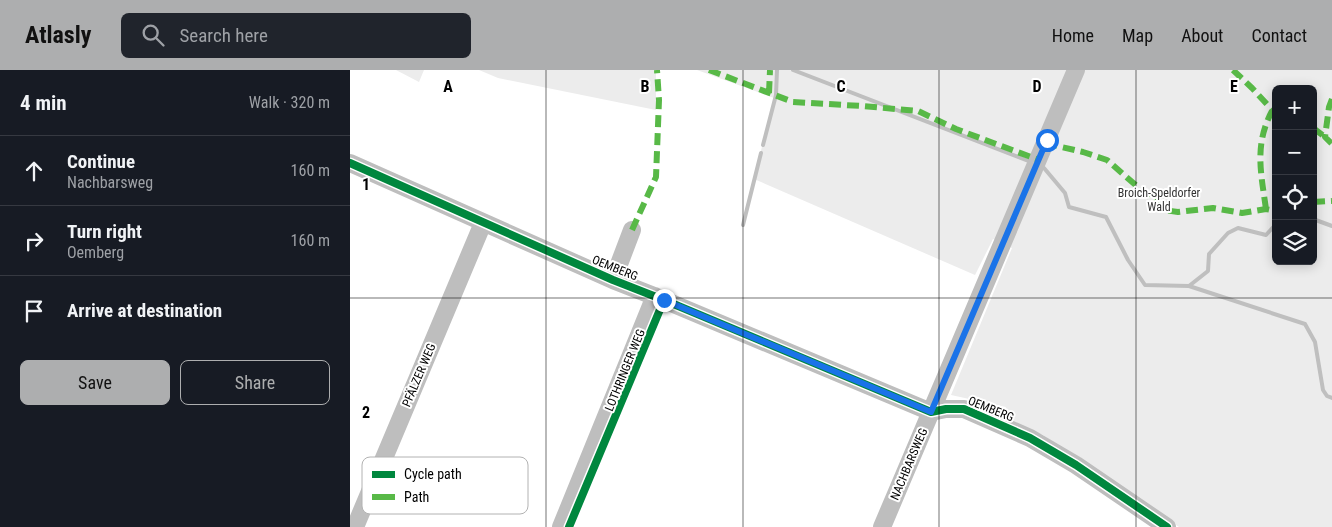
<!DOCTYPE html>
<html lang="en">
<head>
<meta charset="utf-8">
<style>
  body { margin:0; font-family:"Roboto Condensed",sans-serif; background:#20242c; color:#f1f3f6 }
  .controls { position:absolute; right:15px; top:15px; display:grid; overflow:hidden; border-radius:8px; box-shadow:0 2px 12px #0003 }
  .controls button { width:45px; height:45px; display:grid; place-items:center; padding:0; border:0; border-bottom:1px solid #363941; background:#171b24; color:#f1f3f6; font:25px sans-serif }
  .stop { position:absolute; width:15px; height:15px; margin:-11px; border:4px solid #1a73e8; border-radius:50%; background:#fff }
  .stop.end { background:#1a73e8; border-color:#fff; box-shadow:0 1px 5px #0008 }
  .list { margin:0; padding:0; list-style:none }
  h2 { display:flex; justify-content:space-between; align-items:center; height:65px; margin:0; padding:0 20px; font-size:21px }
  h2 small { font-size:16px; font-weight:400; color:#9ea1a6 }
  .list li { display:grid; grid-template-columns:32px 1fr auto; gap:15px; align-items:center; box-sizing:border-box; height:70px; padding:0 20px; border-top:1px solid #363941 }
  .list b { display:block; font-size:19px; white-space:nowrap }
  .list p { margin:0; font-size:16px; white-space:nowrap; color:#9ea1a6 }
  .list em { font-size:16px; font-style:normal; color:#9ea1a6 }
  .actions { display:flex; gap:10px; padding:15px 20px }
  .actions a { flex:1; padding:11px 0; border:1px solid #adaeaf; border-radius:8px; text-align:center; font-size:18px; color:#adaeaf }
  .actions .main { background:#adaeaf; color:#111 }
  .icon { flex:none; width:28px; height:28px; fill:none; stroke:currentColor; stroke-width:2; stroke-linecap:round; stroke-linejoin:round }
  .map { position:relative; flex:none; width:982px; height:457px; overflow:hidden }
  header { display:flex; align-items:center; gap:30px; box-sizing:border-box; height:70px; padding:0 25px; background:#adaeaf; color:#111 }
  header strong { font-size:24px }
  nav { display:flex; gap:28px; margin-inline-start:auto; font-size:18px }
  .search { width:350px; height:45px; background:#20242c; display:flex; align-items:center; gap:12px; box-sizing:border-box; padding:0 18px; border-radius:8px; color:#9ea1a6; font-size:19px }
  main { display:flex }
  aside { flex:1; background:#171b24 }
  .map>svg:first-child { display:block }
  .green { fill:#ececec; fill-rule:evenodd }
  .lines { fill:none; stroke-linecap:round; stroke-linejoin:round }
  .stream { stroke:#bfbfbf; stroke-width:4 }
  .minor { stroke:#bebebe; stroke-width:18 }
  .quiet { stroke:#58b947; stroke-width:6; stroke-dasharray:12 6; stroke-linecap:butt }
  .cycleway-casing { stroke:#fff; stroke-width:11 }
  .cycleway { stroke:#00873e; stroke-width:8 }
  .route { stroke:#1a73e8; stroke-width:6 }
  .grid { fill:none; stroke:#000; stroke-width:1; stroke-opacity:0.55 }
  .labels { text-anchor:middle; stroke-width:4; stroke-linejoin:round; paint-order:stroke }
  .park-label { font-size:12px; fill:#333; stroke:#fff }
  .street-label { font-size:12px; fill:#000; stroke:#fff }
  .key { fill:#fff; stroke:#b2b2b2; stroke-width:1 }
  .key-label { font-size:14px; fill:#000 }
  .grid-label { font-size:16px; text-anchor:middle; font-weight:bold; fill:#000; stroke:#fff; stroke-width:4; stroke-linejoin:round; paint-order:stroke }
</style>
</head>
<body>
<header>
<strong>Atlasly</strong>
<div class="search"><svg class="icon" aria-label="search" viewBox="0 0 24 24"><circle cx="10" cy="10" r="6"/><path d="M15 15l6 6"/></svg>Search here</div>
<nav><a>Home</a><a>Map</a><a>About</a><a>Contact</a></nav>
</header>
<main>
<aside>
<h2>4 min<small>Walk · 320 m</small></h2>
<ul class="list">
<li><svg class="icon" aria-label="ahead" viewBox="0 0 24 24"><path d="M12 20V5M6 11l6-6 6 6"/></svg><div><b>Continue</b><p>Nachbarsweg</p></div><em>160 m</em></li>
<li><svg class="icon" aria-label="right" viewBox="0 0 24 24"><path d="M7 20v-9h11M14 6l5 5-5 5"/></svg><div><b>Turn right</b><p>Oemberg</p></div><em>160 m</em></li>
<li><svg class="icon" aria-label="arrive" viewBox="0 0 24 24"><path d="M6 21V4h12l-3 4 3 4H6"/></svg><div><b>Arrive at destination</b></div></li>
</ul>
<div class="actions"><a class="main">Save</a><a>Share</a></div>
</aside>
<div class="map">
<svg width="982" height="457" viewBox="0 0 982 457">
  <rect width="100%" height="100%" fill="#fff"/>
  <path class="green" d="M 46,0 L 74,0 L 69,12 Z
    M 129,0 L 306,0 L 306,40 L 148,8 Z
    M 347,0 L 982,0 L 982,457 L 829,457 L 693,365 L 652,348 L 656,337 L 601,325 L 662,178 L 643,169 L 625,205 L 404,109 L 424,28 ZM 926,19 L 963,19 L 963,191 L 926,191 Z"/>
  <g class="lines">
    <path class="stream" d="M 443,0 L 681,92
      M 413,75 L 426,25 L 427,0
      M 694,98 L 715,123 L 719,137 L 756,147 L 778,190 L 795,215 L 839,216 L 955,254 L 965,272 L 973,320 L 977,326 L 982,328
      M 963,149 L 982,156
      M 393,155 L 411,83
      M 839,216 L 858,201 L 859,184 L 878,163 L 888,158 L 916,165 L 926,154"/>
    <path class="minor" d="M 0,93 L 263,210 L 314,230 L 581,342 L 596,339 L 614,339 L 680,368 L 726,395 L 817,457
      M 263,210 L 282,160
      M 5,457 L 133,153
      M 211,457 L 305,226
      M 532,457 L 726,0"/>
    <path class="quiet" d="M 359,0 L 443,32 L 512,36 L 568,41 L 606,59 L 689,90
      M 883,0 L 902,18 L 925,43
      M 419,23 L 420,0
      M 982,29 L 979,37 L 975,67 L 982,74
      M 963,58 L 975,67
      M 697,70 L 703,75 L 733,82 L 757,90 L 814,140 L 828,142 L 863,138 L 892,143 L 916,139 L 926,141
      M 963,132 L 982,131
      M 916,139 C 911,103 904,75 922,41
      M 282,160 L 306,107 L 309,30 L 307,0"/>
    <g class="cycleway-casing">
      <path id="cycleway" d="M 0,93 L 263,210 L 314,230 L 581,342 L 596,339 L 614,339 L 680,368 L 726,395 L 817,457
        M 219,457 L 314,230"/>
    </g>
    <use href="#cycleway" class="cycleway"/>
  </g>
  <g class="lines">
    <path class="route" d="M 314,230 L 581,342 L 697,70"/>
  </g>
  <path class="grid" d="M 196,0 L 196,457M 393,0 L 393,457M 589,0 L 589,457M 786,0 L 786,457M 0,228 L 982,228"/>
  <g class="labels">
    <g class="park-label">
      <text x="809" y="127">Broich-Speldorfer<tspan x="809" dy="14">Wald</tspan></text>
    </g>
    <g class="street-label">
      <text transform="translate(265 198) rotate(22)" y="4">OEMBERG</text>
      <text transform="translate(275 300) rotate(-68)" y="4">LOTHRINGER WEG</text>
      <text transform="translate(69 305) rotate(-67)" y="4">PFÄLZER WEG</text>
      <text transform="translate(641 339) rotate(22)" y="4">OEMBERG</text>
      <text transform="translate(559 394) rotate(-67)" y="4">NACHBARSWEG</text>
    </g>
  </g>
  <rect x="12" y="387" width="166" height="57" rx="8" class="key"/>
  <rect x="22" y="401" width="23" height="7" fill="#00873e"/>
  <rect x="22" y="424" width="23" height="6" fill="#58b947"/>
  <g class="key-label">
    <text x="54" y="409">Cycle path</text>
    <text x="54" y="432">Path</text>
  </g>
  <g class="grid-label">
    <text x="98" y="22">A</text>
    <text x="295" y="22">B</text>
    <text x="491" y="22">C</text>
    <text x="687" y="22">D</text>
    <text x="884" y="22">E</text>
    <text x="16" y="120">1</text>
    <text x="16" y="348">2</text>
  </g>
</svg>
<div class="controls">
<button>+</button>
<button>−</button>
<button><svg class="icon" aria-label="locate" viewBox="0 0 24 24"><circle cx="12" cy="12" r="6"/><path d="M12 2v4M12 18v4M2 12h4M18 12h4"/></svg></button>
<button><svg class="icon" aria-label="layers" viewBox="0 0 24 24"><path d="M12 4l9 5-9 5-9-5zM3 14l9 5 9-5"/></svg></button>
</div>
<div class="stop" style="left:697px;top:70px"></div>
<div class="stop end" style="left:314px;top:230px"></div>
</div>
</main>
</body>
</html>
